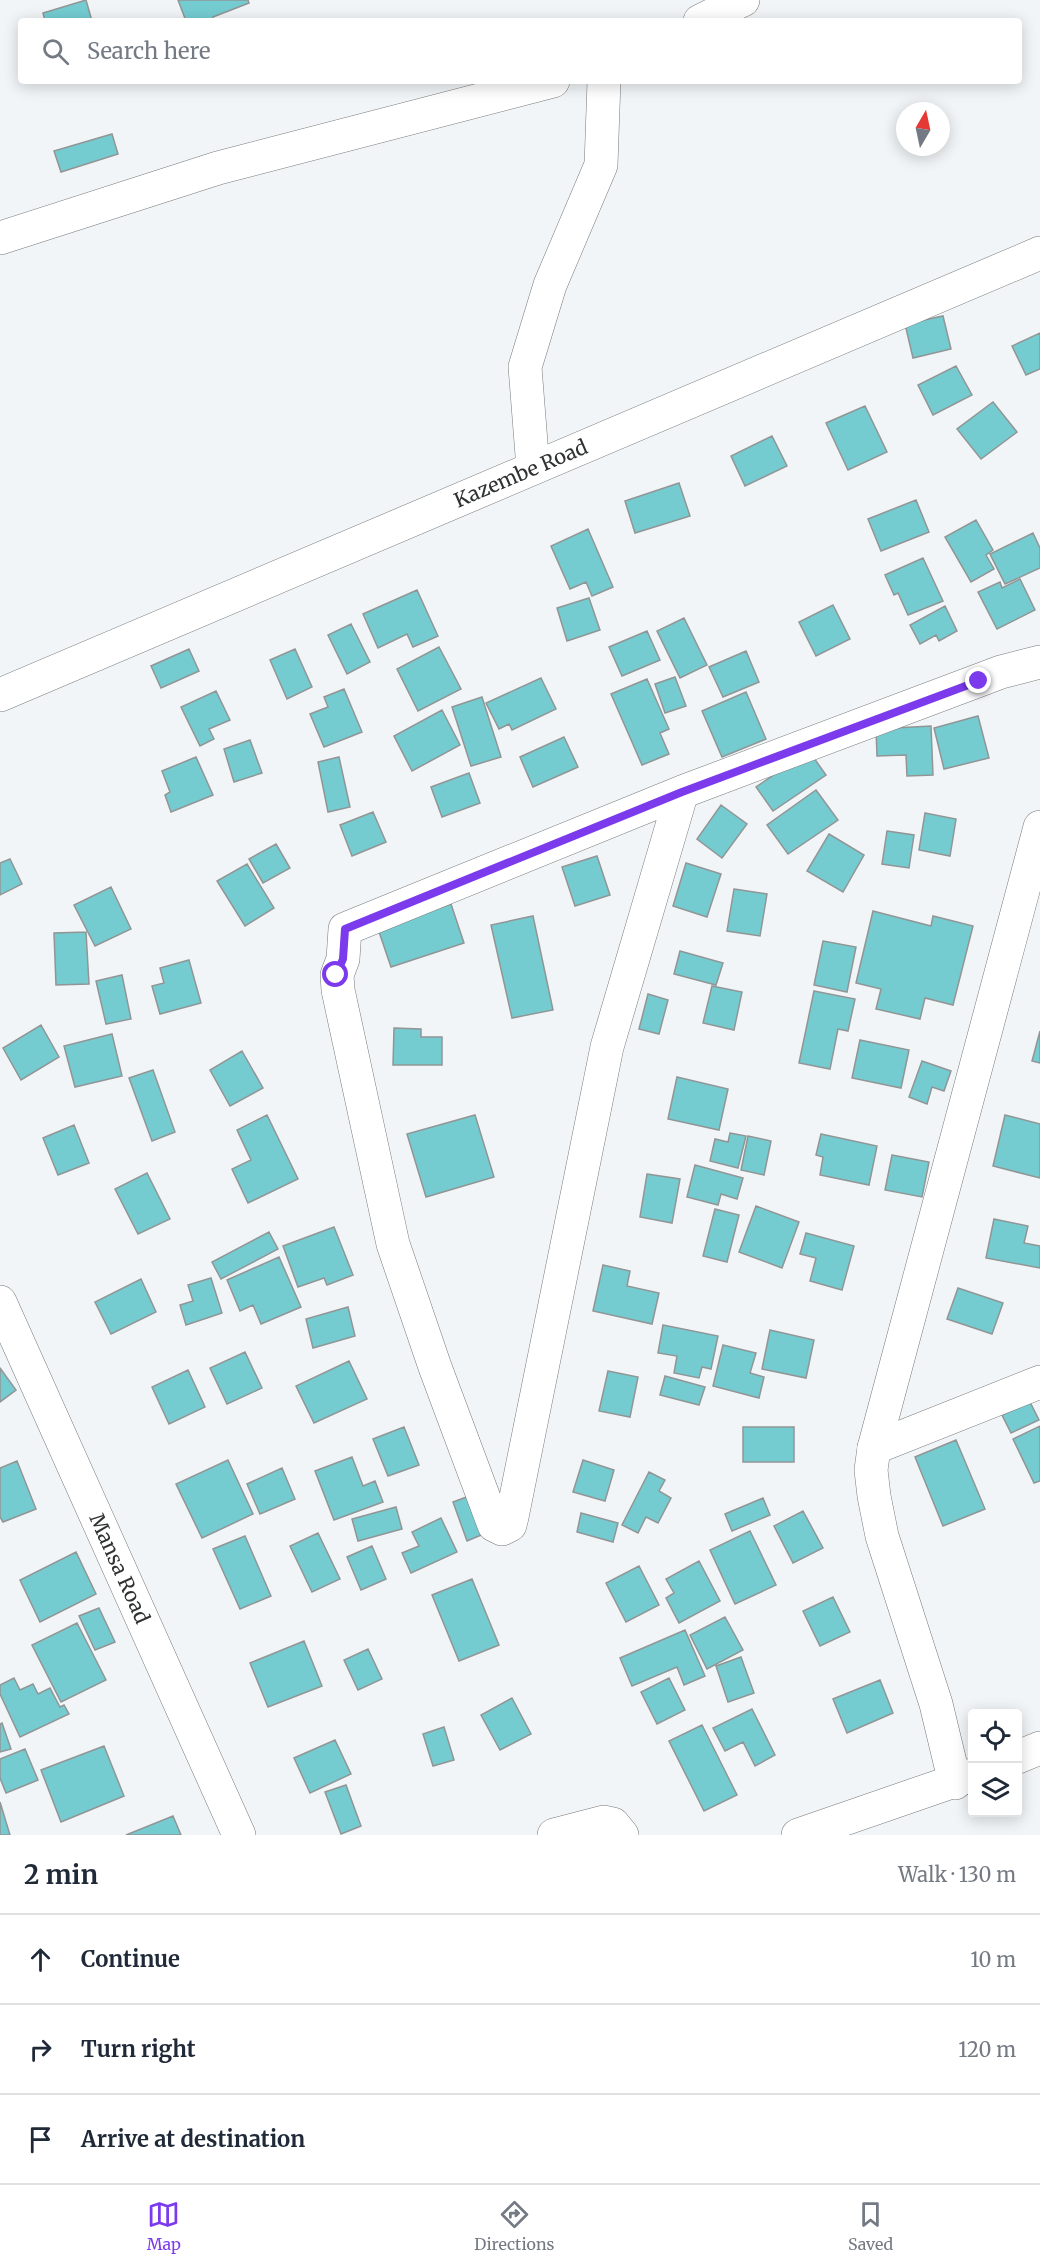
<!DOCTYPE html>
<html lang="en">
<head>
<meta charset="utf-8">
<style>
  body { margin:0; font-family:Merriweather,serif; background:#f2f2f3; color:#1f2937 }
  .controls { position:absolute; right:18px; bottom:18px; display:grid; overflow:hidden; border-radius:6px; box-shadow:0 3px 15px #0003 }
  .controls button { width:54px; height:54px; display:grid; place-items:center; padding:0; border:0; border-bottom:2px solid #e0e1e3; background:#fff; color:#1f2937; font:30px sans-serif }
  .compass { position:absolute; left:896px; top:102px; width:54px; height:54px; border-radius:50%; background:#fff; box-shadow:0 3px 15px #0003; rotate:9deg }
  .stop { position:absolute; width:18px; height:18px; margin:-14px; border:4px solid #7c3aed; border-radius:50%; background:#fff }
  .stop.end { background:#7c3aed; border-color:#fff; box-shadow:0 2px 6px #0008 }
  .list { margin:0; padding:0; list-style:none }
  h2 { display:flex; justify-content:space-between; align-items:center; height:78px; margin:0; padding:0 24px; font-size:26px }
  h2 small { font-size:20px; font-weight:400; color:#747a83 }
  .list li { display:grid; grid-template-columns:39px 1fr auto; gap:18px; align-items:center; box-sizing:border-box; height:90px; padding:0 24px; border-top:2px solid #e0e1e3 }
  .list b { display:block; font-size:22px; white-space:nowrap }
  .list em { font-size:20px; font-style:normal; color:#747a83 }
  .icon { flex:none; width:33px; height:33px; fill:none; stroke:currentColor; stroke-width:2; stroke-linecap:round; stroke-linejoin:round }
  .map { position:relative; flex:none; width:1040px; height:1835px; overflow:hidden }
  .search { position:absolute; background:#fff; box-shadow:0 3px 15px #0003; left:18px; right:18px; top:18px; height:66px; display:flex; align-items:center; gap:15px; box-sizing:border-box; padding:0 21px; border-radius:6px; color:#747a83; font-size:22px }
  .sheet { height:348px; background:#fff }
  nav { display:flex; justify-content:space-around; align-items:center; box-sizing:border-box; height:84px; border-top:2px solid #e0e1e3; background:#fff; font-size:16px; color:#747a83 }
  nav a { display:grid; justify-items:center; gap:3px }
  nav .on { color:#7c3aed }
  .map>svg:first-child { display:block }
  .building { fill:#74ccd1; stroke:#919595; stroke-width:1.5 }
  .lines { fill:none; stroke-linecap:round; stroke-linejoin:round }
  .minor-casing { stroke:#777b7c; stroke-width:34 }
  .major-casing { stroke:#777b7c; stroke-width:34 }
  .minor { stroke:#fff; stroke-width:33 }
  .major { stroke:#fff; stroke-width:33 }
  .route { stroke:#7c3aed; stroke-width:8 }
  .labels { text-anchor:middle; stroke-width:6; stroke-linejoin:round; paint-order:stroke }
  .street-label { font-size:20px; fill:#303232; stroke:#fff }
</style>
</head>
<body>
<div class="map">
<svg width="1040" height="1835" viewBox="0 0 1040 1835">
  <rect width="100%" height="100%" fill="#f1f5f7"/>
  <path class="building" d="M 86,0 L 92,21 L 45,21 L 43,13 Z
    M 178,0 L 248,0 L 249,3 L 213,17 L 214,21 L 186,21 Z
    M 112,134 L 118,154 L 61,172 L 54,151 Z
    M 943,316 L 951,349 L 913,358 L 905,324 Z
    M 1040,333 L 1040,369 L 1026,375 L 1012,346 Z
    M 956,366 L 972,395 L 933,415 L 918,385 Z
    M 993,402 L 1017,432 L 981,459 L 957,429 Z
    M 865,406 L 887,452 L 848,470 L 826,423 Z
    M 772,436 L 787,466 L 745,486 L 731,456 Z
    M 679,483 L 690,516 L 635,533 L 625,501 Z
    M 916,500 L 929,532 L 881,551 L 868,519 Z
    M 976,520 L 993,550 L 986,555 L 994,569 L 971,582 L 945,537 Z
    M 588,529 L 613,587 L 592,596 L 586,582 L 570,589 L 551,546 Z
    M 1033,533 L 1040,548 L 1040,568 L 1005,584 L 990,554 Z
    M 923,558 L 943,601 L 908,615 L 898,593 L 894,595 L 885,575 Z
    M 1020,579 L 1035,610 L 997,629 L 978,592 L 1000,582 L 1002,588 Z
    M 417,590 L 438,636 L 413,647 L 407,634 L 378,648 L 363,614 Z
    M 589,598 L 600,630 L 567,641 L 557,608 Z
    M 833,605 L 850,639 L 816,656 L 799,622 Z
    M 945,606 L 957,631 L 939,641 L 936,635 L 920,644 L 910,625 Z
    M 684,618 L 707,665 L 680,678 L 657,631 Z
    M 351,624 L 370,662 L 347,674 L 328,635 Z
    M 647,631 L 660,660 L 622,676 L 609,647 Z
    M 439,647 L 461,689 L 418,711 L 397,669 Z
    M 189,649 L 199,671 L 161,688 L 151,666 Z
    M 295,649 L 312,687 L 287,699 L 270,660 Z
    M 746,651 L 759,682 L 723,697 L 709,667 Z
    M 675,677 L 686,706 L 665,713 L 655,684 Z
    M 541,678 L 556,709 L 512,730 L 509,724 L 499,729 L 486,703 Z
    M 647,679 L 669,729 L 660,733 L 669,754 L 642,765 L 611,694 Z
    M 344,689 L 362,732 L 324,747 L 310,714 L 328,707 L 324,697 Z
    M 216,691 L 230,720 L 209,729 L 214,739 L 200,746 L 181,707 Z
    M 746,692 L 766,739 L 722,757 L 702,711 Z
    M 482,697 L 501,757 L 471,766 L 452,707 Z
    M 442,710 L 460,745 L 412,771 L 394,736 Z
    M 978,716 L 989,758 L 944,769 L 934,728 Z
    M 931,726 L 933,775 L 907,776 L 906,755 L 877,756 L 876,729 Z
    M 564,737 L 578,767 L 533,787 L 520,757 Z
    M 250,740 L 262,773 L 234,782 L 224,749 Z
    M 809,751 L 826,775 L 773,811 L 756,787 Z
    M 196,757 L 213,795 L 171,812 L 165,795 L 170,792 L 162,771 Z
    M 339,757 L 350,807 L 328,812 L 318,762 Z
    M 469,773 L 480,803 L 442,817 L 431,787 Z
    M 816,790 L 838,820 L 788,854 L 767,825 Z
    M 721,805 L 747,824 L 722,858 L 697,839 Z
    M 373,812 L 386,842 L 352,856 L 340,825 Z
    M 925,813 L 956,819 L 950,856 L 919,850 Z
    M 887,831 L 914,835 L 909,868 L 882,864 Z
    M 829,834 L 864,855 L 843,892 L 807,871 Z
    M 276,844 L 290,868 L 263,883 L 249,859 Z
    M 597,856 L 610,895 L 575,906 L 562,867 Z
    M 10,859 L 22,884 L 0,895 L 0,863 Z
    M 686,863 L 721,874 L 707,917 L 673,906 Z
    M 247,864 L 274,908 L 245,926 L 217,881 Z
    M 111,887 L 131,929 L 95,946 L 74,905 Z
    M 734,889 L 767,894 L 760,936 L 727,931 Z
    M 451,904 L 464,943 L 391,967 L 378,929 Z
    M 873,911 L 931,926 L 933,916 L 973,926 L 953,1005 L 925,998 L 920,1019 L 876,1009 L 881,989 L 856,983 Z
    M 533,916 L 553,1010 L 512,1018 L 491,925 Z
    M 86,932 L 89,984 L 56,985 L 54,933 Z
    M 823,941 L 856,947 L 847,992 L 814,985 Z
    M 680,951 L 723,963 L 716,985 L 674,974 Z
    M 189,960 L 201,1003 L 160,1014 L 152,986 L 164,983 L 160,968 Z
    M 122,975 L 131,1019 L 106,1024 L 96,981 Z
    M 712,986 L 742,992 L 734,1030 L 703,1023 Z
    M 814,991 L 855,999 L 848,1031 L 838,1029 L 830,1069 L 799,1063 Z
    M 648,994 L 668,1000 L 659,1034 L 639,1029 Z
    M 41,1025 L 59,1057 L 21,1080 L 3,1048 Z
    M 394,1028 L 421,1029 L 421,1037 L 442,1037 L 442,1065 L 393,1065 Z
    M 1040,1031 L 1040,1063 L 1032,1061 Z
    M 112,1034 L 122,1076 L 75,1087 L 64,1046 Z
    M 860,1040 L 909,1050 L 901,1088 L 852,1078 Z
    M 242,1051 L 263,1088 L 230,1106 L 210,1070 Z
    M 922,1061 L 951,1071 L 944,1091 L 932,1087 L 927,1104 L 909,1097 Z
    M 153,1070 L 175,1132 L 152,1141 L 129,1078 Z
    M 677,1077 L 728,1089 L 719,1130 L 668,1119 Z
    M 267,1115 L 298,1179 L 248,1203 L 232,1169 L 251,1160 L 237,1130 Z
    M 475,1115 L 494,1177 L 426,1197 L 407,1134 Z
    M 1005,1115 L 1040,1124 L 1040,1178 L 993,1166 Z
    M 74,1125 L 89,1163 L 58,1175 L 43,1138 Z
    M 730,1133 L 746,1136 L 738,1168 L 710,1161 L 715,1139 L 728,1142 Z
    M 821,1134 L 877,1146 L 869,1185 L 820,1175 L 823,1157 L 816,1155 Z
    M 748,1136 L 771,1141 L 764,1175 L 741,1170 Z
    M 892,1155 L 929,1162 L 922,1197 L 885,1190 Z
    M 695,1165 L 743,1178 L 737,1199 L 721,1194 L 718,1205 L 687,1197 Z
    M 147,1173 L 170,1219 L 138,1234 L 115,1189 Z
    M 647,1174 L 680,1179 L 672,1223 L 640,1217 Z
    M 756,1206 L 799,1222 L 782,1268 L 739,1252 Z
    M 715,1209 L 739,1215 L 727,1262 L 703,1256 Z
    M 994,1219 L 1028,1226 L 1024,1243 L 1040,1246 L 1040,1268 L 986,1258 Z
    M 334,1227 L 353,1275 L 327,1285 L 324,1278 L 298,1287 L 283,1246 Z
    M 269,1232 L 278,1249 L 221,1279 L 212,1262 Z
    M 806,1233 L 854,1246 L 842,1290 L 810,1281 L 816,1258 L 800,1254 Z
    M 279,1257 L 301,1307 L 261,1324 L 253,1305 L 240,1311 L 227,1280 Z
    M 603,1265 L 630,1271 L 627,1286 L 659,1293 L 652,1324 L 593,1311 Z
    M 211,1278 L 222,1313 L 186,1325 L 180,1305 L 193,1301 L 188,1285 Z
    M 141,1279 L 156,1312 L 111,1334 L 95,1302 Z
    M 958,1288 L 1003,1303 L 992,1334 L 947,1319 Z
    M 348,1307 L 355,1336 L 313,1348 L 306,1319 Z
    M 663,1325 L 718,1336 L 711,1369 L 702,1367 L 699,1378 L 674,1373 L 677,1356 L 658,1353 Z
    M 770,1330 L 814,1340 L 806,1378 L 762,1369 Z
    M 723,1345 L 756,1353 L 750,1373 L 764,1377 L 759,1398 L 713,1386 Z
    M 245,1352 L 262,1388 L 227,1404 L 210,1368 Z
    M 349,1361 L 367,1399 L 314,1423 L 296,1386 Z
    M 0,1368 L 16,1390 L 0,1402 Z
    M 188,1370 L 205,1407 L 169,1424 L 152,1387 Z
    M 608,1371 L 638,1377 L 630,1417 L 599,1411 Z
    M 665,1376 L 705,1387 L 699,1405 L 660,1395 Z
    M 1030,1402 L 1039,1420 L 1011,1433 L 1002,1415 Z
    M 1040,1426 L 1040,1481 L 1034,1483 L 1013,1439 Z
    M 404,1427 L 419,1465 L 388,1476 L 373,1439 Z
    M 743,1427 L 794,1427 L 794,1462 L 743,1462 Z
    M 956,1440 L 985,1509 L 943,1526 L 915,1457 Z
    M 352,1457 L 363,1486 L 375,1481 L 383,1502 L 334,1520 L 315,1471 Z
    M 228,1460 L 253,1514 L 202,1538 L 176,1484 Z
    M 583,1460 L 614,1470 L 605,1501 L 573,1492 Z
    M 17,1461 L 36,1509 L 3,1522 L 0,1517 L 0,1468 Z
    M 282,1468 L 295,1499 L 260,1514 L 247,1484 Z
    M 649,1472 L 665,1480 L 659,1491 L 671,1498 L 658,1523 L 646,1517 L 638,1533 L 622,1525 Z
    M 472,1495 L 486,1533 L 467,1541 L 453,1502 Z
    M 763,1498 L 770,1515 L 732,1531 L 725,1514 Z
    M 396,1507 L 402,1529 L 358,1541 L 352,1519 Z
    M 803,1511 L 823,1548 L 793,1563 L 774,1526 Z
    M 581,1513 L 618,1523 L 613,1542 L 577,1532 Z
    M 441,1518 L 457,1552 L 411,1573 L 402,1553 L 419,1546 L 412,1532 Z
    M 750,1531 L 776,1585 L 735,1604 L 710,1550 Z
    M 318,1533 L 340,1579 L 312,1592 L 290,1546 Z
    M 245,1536 L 271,1596 L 240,1609 L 213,1549 Z
    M 372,1546 L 386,1579 L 361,1590 L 347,1557 Z
    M 76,1552 L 96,1594 L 40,1622 L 20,1580 Z
    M 699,1561 L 720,1601 L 679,1623 L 666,1598 L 674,1593 L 666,1579 Z
    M 639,1566 L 659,1605 L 626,1622 L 606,1583 Z
    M 472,1579 L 499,1645 L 459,1661 L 432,1595 Z
    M 833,1597 L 850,1632 L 820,1646 L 803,1611 Z
    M 99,1608 L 115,1642 L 95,1650 L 79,1616 Z
    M 725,1617 L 743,1650 L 707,1669 L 690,1635 Z
    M 77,1623 L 106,1680 L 61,1702 L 32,1645 Z
    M 685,1630 L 705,1676 L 684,1685 L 677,1667 L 632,1686 L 620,1658 Z
    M 304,1641 L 322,1686 L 268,1707 L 250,1663 Z
    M 368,1649 L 382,1679 L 358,1690 L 344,1660 Z
    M 741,1657 L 754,1693 L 728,1702 L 716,1666 Z
    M 14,1678 L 20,1690 L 33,1684 L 38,1694 L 50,1688 L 60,1707 L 64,1705 L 69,1714 L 20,1737 L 0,1694 L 0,1685 Z
    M 669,1678 L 685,1710 L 657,1724 L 641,1692 Z
    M 880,1680 L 893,1713 L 847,1733 L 833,1699 Z
    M 512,1698 L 531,1734 L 500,1750 L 481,1715 Z
    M 752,1709 L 775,1755 L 755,1766 L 743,1742 L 725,1751 L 713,1728 Z
    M 2,1723 L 11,1749 L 0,1752 L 0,1724 Z
    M 702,1725 L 737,1795 L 704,1811 L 669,1741 Z
    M 444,1727 L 454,1760 L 433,1766 L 423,1734 Z
    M 335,1740 L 351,1774 L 310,1793 L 294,1758 Z
    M 104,1746 L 124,1796 L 61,1822 L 41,1770 Z
    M 25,1749 L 38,1780 L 6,1793 L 0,1778 L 0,1759 Z
    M 346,1785 L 361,1826 L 341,1834 L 325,1792 Z
    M 0,1802 L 10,1835 L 0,1835 Z
    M 173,1816 L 181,1835 L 126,1835 Z"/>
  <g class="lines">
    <g class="minor-casing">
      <g id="minor">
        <path d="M 700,21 L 743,0"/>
        <path d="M 0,238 L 218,168 L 553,81"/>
        <path d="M 533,468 L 525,367 L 550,285 L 601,165 L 604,81"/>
        <path d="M 682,792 L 345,929 L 343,959 L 337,975 L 338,990 L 393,1244 L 435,1367 L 494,1525 L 502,1529 L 510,1525 L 512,1517 L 607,1047 L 682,792 L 1001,672 L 1040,662"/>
        <path id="s1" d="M 0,1302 L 239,1835"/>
        <path d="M 874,1448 L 1040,1382"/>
        <path d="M 1018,1757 L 1040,1748"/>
        <path d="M 955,1783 L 936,1704 L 882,1536 L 874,1496 L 871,1470 L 874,1448 L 1040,827"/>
        <path d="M 554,1835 L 604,1822 L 613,1824 L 622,1835"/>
        <path d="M 798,1835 L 972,1775"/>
      </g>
    </g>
    <g class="major-casing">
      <g id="major">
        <path id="s2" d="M 0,695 L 1040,253"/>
      </g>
    </g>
    <use href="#minor" class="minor"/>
    <use href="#major" class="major"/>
  </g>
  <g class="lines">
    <path class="route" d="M 336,975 L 343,959 L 345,929 L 682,792 L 979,681"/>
  </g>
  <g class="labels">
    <g class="street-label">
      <text dy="7" stroke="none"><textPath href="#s2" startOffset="566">Kazembe Road</textPath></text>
      <text dy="7" stroke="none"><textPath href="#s1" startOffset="292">Mansa Road</textPath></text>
    </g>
  </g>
</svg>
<div class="controls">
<button><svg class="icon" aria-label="locate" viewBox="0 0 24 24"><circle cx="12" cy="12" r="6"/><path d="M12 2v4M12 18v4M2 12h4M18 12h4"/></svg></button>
<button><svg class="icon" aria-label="layers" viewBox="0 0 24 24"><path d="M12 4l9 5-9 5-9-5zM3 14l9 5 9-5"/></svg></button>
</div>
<svg class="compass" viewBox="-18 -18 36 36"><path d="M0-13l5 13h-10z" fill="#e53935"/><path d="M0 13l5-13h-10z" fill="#747a83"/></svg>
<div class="stop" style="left:336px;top:975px"></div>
<div class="stop end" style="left:979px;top:681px"></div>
<div class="search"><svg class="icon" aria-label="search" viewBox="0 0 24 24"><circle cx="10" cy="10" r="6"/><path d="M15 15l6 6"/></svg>Search here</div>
</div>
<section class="sheet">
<h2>2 min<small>Walk · 130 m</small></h2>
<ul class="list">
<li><svg class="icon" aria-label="ahead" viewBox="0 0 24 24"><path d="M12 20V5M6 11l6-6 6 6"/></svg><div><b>Continue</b></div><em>10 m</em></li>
<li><svg class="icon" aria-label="right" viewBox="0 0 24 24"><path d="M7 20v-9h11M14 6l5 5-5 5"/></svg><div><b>Turn right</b></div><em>120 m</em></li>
<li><svg class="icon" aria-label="arrive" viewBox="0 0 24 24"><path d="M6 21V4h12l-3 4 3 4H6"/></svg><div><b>Arrive at destination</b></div></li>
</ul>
</section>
<nav>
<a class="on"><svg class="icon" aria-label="map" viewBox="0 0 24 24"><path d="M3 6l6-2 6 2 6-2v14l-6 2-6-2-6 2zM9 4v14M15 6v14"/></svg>Map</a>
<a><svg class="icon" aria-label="directions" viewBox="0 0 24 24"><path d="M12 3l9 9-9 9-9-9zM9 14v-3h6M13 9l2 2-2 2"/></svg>Directions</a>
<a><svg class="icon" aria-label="saved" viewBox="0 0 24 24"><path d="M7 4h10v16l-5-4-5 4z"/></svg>Saved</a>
</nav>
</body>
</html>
